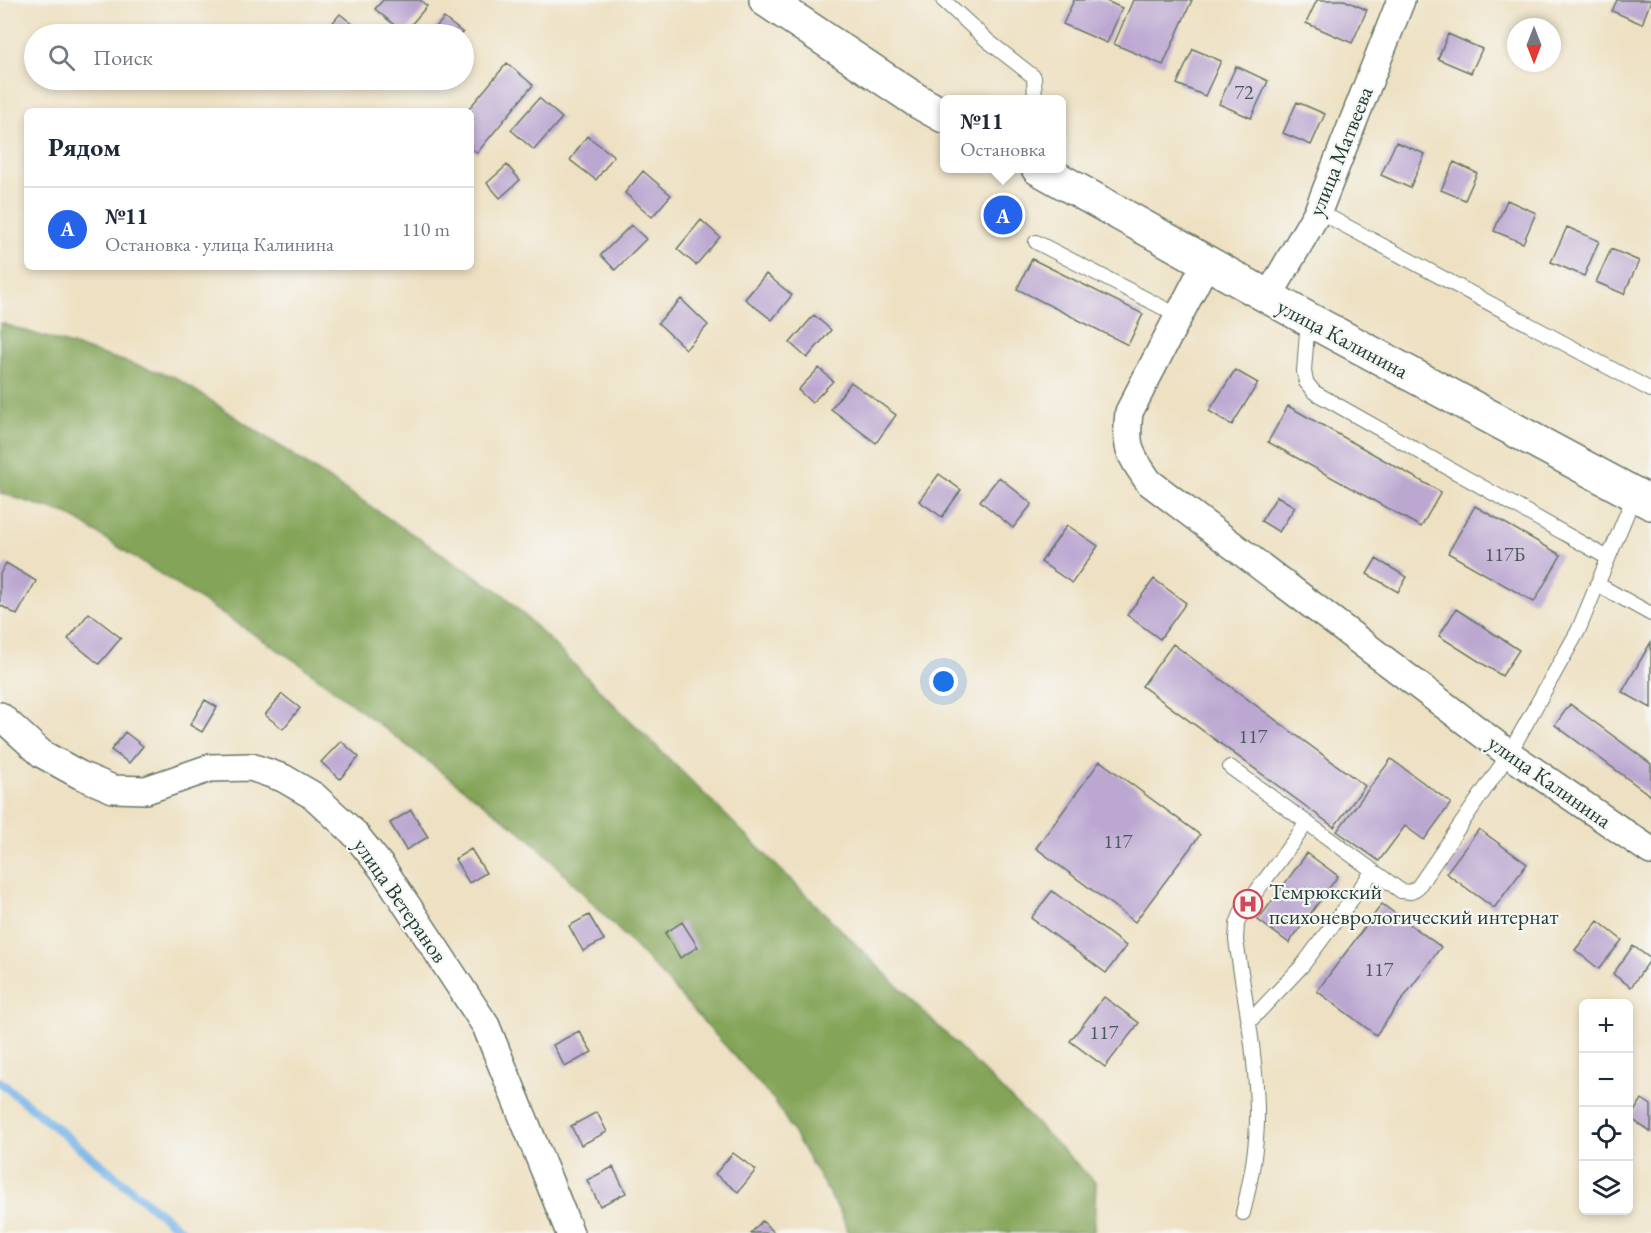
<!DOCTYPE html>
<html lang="ru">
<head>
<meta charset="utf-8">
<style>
  body { margin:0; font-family:"EB Garamond",serif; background:#f6f6f7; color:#1f2937 }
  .controls { position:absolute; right:18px; bottom:18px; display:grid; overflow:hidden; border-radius:9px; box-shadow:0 3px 9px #0003 }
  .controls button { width:54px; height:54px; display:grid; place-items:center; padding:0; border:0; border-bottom:2px solid #e0e1e3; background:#fff; color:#1f2937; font:30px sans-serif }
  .compass { position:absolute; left:1507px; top:18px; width:54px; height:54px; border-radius:50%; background:#fff; box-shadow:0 3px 9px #0003; rotate:180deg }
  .you { position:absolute; left:944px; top:682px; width:21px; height:21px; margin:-15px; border:4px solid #fff; border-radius:50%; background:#1a73e8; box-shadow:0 0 0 9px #1a73e833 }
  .badge { display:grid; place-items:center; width:39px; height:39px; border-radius:50%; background:#2563eb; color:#fff; font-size:20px; font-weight:700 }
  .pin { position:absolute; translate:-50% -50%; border:3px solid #fff; box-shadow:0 2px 6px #0006 }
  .popup { position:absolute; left:940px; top:95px; width:126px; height:78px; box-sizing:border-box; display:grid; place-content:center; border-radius:9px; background:#fff; filter:drop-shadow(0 2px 4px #0005); font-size:20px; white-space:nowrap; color:#747a83 }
  .popup b { font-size:22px; color:#1f2937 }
  .popup::after { content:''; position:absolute; left:50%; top:100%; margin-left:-12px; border:12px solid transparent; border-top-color:#fff }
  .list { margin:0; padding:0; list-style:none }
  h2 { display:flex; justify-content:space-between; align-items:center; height:78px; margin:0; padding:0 24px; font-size:26px }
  h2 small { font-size:20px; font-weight:400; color:#747a83 }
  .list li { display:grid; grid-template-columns:39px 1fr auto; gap:18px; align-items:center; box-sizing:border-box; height:84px; padding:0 24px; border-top:2px solid #e0e1e3 }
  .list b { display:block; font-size:22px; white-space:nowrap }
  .list p { margin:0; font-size:20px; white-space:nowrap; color:#747a83 }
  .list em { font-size:20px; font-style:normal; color:#747a83 }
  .icon { flex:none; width:33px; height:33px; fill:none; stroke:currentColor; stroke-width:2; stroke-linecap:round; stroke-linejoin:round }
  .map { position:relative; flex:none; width:1651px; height:1233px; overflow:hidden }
  .search { position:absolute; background:#fff; box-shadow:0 3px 9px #0003; left:24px; top:24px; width:450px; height:66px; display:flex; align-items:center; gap:15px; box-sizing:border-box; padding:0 21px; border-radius:33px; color:#747a83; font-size:22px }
  .panel { position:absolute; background:#fff; box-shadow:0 3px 9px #0003; left:24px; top:108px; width:450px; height:162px; border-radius:9px }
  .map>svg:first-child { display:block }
  .forest { fill:#84a458; stroke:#527046; stroke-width:1.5 }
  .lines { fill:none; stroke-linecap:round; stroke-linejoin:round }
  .stream { stroke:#77b4e9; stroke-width:9 }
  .building { fill:#bca7d1 }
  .service-casing { stroke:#677666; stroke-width:16 }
  .minor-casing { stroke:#677666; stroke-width:30 }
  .secondary-casing { stroke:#677666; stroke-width:36 }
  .service { stroke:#fff; stroke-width:14 }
  .minor { stroke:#fff; stroke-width:27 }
  .secondary { stroke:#fff; stroke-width:33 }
  .labels { text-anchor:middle; stroke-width:4.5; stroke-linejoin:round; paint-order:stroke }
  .number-label { font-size:20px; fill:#46585b }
  .street-label { font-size:22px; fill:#1f3d34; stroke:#f6f6f2 }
  .poi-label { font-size:22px; fill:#1f3d34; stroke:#f6f6f2; text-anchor:start }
</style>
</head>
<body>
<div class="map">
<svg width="1651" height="1233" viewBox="0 0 1651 1233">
  <rect width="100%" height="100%" fill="#f6f6f2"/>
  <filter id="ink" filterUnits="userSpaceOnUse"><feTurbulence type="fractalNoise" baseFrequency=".0167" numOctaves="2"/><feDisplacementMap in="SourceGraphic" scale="12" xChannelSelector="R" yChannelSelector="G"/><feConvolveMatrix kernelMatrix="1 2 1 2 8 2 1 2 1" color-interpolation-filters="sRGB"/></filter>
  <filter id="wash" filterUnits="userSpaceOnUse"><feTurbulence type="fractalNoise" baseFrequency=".008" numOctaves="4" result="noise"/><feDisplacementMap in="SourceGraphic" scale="24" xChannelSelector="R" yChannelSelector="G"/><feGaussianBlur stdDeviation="1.35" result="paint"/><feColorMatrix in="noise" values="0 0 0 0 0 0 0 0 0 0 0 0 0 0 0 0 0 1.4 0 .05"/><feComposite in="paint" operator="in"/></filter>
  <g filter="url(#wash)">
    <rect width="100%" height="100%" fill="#eee1c3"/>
    <path class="forest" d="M 0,323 L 175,377 L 503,594 L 1096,1183 L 1094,1232 L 849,1233 L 840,1212 L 775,1101 L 648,960 L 530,839 L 297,662 L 69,515 L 0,493 Z"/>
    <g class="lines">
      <path class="stream" d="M 0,1082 L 184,1233"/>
    </g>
    <g id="blocks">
      <path class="building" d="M 383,0 L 420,0 L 427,6 L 404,33 L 375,9 Z
        M 1074,0 L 1104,0 L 1122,8 L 1107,43 L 1063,24 Z
        M 1133,0 L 1192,0 L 1163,65 L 1114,44 Z
        M 1317,0 L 1344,0 L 1367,10 L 1352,43 L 1306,23 Z
        M 1617,0 L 1651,0 L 1642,24 L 1612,11 Z
        M 340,14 L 365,34 L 323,34 Z
        M 444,18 L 463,33 L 462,34 L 430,34 Z
        M 1448,34 L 1482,49 L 1471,73 L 1438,59 Z
        M 1193,49 L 1221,61 L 1205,96 L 1177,84 Z
        M 507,63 L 533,85 L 477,153 L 471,148 L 471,111 L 467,111 Z
        M 1236,66 L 1268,81 L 1251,118 L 1219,104 Z
        M 539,98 L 562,118 L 534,150 L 511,130 Z
        M 1297,102 L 1325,114 L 1311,145 L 1283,133 Z
        M 587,136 L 614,156 L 596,180 L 570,160 Z
        M 1396,142 L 1425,154 L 1410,188 L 1381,175 Z
        M 1454,162 L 1477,173 L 1465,200 L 1441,190 Z
        M 507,165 L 520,180 L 500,198 L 487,183 Z
        M 643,171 L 671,195 L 652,217 L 625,193 Z
        M 1507,200 L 1536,213 L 1523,243 L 1494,231 Z
        M 701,220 L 720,237 L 696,265 L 677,249 Z
        M 631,225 L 646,239 L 615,270 L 601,255 Z
        M 1567,227 L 1599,241 L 1584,276 L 1551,262 Z
        M 1611,249 L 1639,261 L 1624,294 L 1596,282 Z
        M 1032,259 L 1143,314 L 1128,345 L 1017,289 Z
        M 766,274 L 792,295 L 772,320 L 745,299 Z
        M 681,299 L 708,325 L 686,349 L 658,323 Z
        M 814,315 L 831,330 L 807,358 L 790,343 Z
        M 819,368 L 833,381 L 812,403 L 798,390 Z
        M 1235,370 L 1258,383 L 1232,425 L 1209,411 Z
        M 851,382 L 896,415 L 876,443 L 831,409 Z
        M 1288,406 L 1441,492 L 1421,527 L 1268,442 Z
        M 939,474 L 961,490 L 942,517 L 919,501 Z
        M 999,477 L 1032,504 L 1013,528 L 980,501 Z
        M 1277,496 L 1295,507 L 1279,532 L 1261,521 Z
        M 1475,506 L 1561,555 L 1534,602 L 1448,553 Z
        M 1067,525 L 1098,546 L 1072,583 L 1041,562 Z
        M 1376,559 L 1407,577 L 1398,592 L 1367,574 Z
        M 6,563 L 36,581 L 17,615 L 0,605 L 0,574 Z
        M 1154,579 L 1186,603 L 1160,639 L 1127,615 Z
        M 1456,609 L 1519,650 L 1502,676 L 1439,636 Z
        M 89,613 L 121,638 L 99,664 L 68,639 Z
        M 1651,642 L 1651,708 L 1622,692 Z
        M 1173,644 L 1365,786 L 1334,827 L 1142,686 Z
        M 282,694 L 300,708 L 283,729 L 265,715 Z
        M 205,700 L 217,707 L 202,732 L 190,725 Z
        M 1570,704 L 1651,764 L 1651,796 L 1555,725 Z
        M 125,732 L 143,746 L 129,763 L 111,750 Z
        M 341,741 L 359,757 L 340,779 L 321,762 Z
        M 1391,759 L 1451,803 L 1424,840 L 1405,826 L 1379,861 L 1337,831 Z
        M 1100,761 L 1200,835 L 1135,922 L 1036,848 Z
        M 411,810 L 428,837 L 406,850 L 390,823 Z
        M 1479,829 L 1527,864 L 1494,908 L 1446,873 Z
        M 471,849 L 486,873 L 469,883 L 455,859 Z
        M 1307,853 L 1338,876 L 1289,943 L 1258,920 Z
        M 1052,891 L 1126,946 L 1106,973 L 1031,918 Z
        M 1382,904 L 1441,947 L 1376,1035 L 1317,991 Z
        M 589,915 L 604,940 L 583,951 L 569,926 Z
        M 1598,921 L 1622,940 L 1599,969 L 1575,950 Z
        M 682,922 L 698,947 L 680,958 L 665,933 Z
        M 1633,946 L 1651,959 L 1631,987 L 1613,974 Z
        M 1104,997 L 1139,1023 L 1105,1067 L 1070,1041 Z
        M 579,1031 L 592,1052 L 565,1067 L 553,1045 Z
        M 1642,1099 L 1651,1105 L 1651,1132 L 1630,1118 Z
        M 597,1112 L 607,1132 L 581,1145 L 571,1126 Z
        M 733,1153 L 756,1170 L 738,1192 L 715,1174 Z
        M 613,1167 L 626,1193 L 600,1206 L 587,1180 Z
        M 762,1221 L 775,1233 L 751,1233 Z"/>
    </g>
  </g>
  <g filter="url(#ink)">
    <use href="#blocks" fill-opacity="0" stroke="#677666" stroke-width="1.5"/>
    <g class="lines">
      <g class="service-casing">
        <path id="service" d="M 943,0 L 988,41 L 1034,77 L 1035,100
          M 1318,211 L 1651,390
          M 1036,242 L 1179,316
          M 1308,319 L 1304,371 L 1306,382 L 1314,392 L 1608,558
          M 1597,584 L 1651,614
          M 1230,767 L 1401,891 L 1411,892 L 1418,887 L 1509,754 L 1578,631 L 1635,494
          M 1248,1023 L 1302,966 L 1373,871
          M 1243,1213 C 1251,1179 1258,1144 1257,1109 C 1256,1052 1244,996 1236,940 L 1237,924 L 1242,911 L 1307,823"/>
      </g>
      <g class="minor-casing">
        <path id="minor" d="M 1206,263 L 1129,412 C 1125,448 1129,453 1149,482 L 1509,754 L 1651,851
          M 1268,297 L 1318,211 L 1401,0
          M 0,716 L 42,754 L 80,775 L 113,789 L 146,790 L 210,768 L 251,767 L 283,778 L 314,796 L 354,833 L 383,869 L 486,1026 L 570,1233"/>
      </g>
      <g class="secondary-casing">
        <path id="secondary" d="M 766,0 L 919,102 L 944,116
          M 1038,168 L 1308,319 L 1651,503"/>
      </g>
      <use href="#service" class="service"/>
      <use href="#minor" class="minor"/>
      <use href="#secondary" class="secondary"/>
    </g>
  </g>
  <defs>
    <g id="hospital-ring" transform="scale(1.5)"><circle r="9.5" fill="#f6f6f2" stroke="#d1495b" stroke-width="1.5"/><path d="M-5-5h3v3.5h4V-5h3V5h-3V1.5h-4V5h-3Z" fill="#d1495b"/></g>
  </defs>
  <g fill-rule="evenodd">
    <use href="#hospital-ring" x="1248" y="904"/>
  </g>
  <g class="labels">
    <g class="number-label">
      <text x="1244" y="99">72</text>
      <text x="1505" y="561">117Б</text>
      <text x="1253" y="743">117</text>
      <text x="1118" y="848">117</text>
      <text x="1379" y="976">117</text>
      <text x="1104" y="1039">117</text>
    </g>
    <g class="street-label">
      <text transform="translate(1340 151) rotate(-68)" y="8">улица Матвеева</text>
      <text transform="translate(1343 338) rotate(28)" y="8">улица Калинина</text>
      <text transform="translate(1550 781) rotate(35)" y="8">улица Калинина</text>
      <text transform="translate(401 900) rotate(55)" y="8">улица Ветеранов</text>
    </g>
    <g class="poi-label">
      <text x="1269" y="899">Темрюкский<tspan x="1269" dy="25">психоневрологический интернат</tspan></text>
    </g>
  </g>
</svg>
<div class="controls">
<button>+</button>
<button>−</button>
<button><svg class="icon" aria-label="locate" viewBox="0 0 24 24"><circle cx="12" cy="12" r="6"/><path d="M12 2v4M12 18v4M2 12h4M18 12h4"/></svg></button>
<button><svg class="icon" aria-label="layers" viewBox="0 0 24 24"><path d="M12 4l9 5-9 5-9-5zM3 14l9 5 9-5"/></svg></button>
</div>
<svg class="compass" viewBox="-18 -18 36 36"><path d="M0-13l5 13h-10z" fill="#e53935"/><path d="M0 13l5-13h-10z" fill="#747a83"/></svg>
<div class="you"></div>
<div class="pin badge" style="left:1003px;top:215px">A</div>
<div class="popup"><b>№11</b>Остановка</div>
<div class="search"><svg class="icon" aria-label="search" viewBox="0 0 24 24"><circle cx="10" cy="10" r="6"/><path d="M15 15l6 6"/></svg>Поиск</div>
<section class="panel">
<h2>Рядом<small></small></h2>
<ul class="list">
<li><span class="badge">A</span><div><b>№11</b><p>Остановка · улица Калинина</p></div><em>110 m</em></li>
</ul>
</section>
</div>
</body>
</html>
